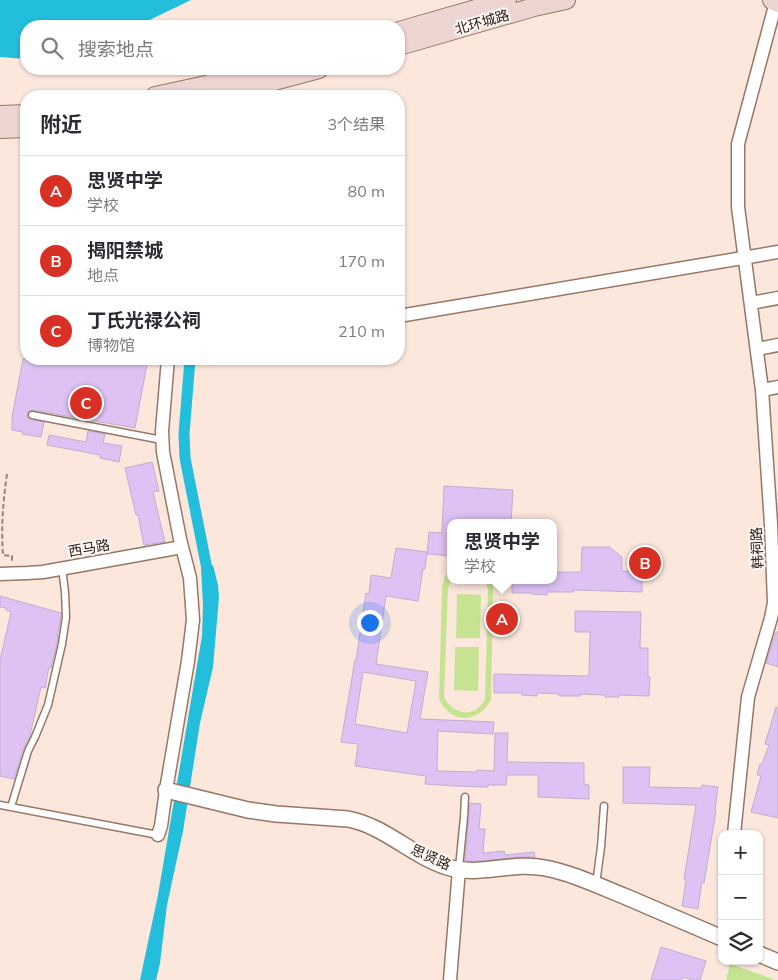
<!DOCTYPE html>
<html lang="zh">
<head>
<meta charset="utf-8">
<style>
  body { margin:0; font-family:Mulish,"Noto Sans SC",sans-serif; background:#f7f7f7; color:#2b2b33 }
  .controls { position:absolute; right:15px; bottom:15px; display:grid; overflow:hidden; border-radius:10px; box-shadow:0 1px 4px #0004 }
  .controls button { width:45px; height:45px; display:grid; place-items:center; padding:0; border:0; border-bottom:1px solid #e1e1e2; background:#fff; color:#2b2b33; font:25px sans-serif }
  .you { position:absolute; left:369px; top:622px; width:18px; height:18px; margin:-12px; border:4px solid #fff; border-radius:50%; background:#1a73e8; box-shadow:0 0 0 8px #1a73e833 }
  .badge { display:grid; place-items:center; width:32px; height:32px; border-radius:50%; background:#d93025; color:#fff; font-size:16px; font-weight:700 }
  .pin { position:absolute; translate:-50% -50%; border:2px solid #fff; box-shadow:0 1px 5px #0006 }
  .popup { position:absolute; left:447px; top:519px; width:110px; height:65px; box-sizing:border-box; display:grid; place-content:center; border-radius:10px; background:#fff; filter:drop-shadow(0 1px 4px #0005); font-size:16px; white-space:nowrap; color:#7c7c81 }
  .popup b { font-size:19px; color:#2b2b33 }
  .popup::after { content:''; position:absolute; left:50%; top:100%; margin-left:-10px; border:10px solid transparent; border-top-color:#fff }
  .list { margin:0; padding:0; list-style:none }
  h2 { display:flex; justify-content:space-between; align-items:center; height:65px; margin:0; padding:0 20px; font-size:21px }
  h2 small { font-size:16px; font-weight:400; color:#7c7c81 }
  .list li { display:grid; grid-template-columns:32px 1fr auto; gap:15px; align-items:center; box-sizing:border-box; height:70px; padding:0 20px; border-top:1px solid #e1e1e2 }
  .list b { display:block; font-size:19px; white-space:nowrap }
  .list p { margin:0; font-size:16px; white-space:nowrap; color:#7c7c81 }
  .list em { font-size:16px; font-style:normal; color:#7c7c81 }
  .icon { flex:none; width:28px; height:28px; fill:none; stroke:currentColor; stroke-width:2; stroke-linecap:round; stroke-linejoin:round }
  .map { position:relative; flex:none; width:778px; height:980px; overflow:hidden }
  .search { position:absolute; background:#fff; box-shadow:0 1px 4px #0004; left:20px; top:20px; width:385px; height:55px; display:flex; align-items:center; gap:12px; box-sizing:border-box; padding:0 18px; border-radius:20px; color:#7c7c81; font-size:19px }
  .panel { position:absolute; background:#fff; box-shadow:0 1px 4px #0004; left:20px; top:90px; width:385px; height:275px; border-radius:20px }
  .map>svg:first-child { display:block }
  .green { fill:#c6e391 }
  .water { fill:#22bedb }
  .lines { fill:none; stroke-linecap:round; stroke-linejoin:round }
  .canal { stroke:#22bedb; stroke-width:11 }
  .building { fill:#dec2f4; stroke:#c0afce; fill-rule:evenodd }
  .service-casing { stroke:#977767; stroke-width:9 }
  .minor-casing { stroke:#977767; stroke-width:15 }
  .tertiary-casing { stroke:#977767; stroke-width:18 }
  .secondary-casing { stroke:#977767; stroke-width:20 }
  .path { stroke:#97867d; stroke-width:2; stroke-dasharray:5 2.5; stroke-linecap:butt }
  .service { stroke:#fff; stroke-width:6 }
  .minor { stroke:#fff; stroke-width:12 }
  .tertiary { stroke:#fff; stroke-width:15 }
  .secondary { stroke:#edd5d2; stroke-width:18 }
  .labels { text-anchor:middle; stroke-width:4; stroke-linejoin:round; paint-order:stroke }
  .street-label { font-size:14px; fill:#281c15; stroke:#fff7f3 }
</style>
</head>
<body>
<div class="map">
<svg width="778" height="980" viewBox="0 0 778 980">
  <rect width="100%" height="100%" fill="#fce7dc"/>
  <path class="green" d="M 451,570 L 451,579 L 448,588 L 444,697 C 453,716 476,718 485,699 L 488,589 L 485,580 L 492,580 L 493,589 L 491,700 C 478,724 450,724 439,699 L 442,587 L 445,576 Z
    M 457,594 L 481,595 L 480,638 L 456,638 Z
    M 455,647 L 479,647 L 478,691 L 454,690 Z
    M 730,964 L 776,980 L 726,980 Z"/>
  <path class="water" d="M 0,0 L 191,0 L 137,26 L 26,26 L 26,59 L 0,57 Z
    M 213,565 L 218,585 L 219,597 L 213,667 L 200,723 L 183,831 L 167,905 L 160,963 L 156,980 L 140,980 L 158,895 L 202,636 L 203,606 L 201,567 Z"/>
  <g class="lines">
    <path class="canal" d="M 190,359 L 184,434 L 185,458 L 209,579"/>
  </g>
  <path class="building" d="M 23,359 L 148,359 L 135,428 L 32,410 L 28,412 L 27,416 L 28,418 L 44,422 L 41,437 L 22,434 L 23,432 L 12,430 L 12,417 Z
    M 88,431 L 105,434 L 103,443 L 122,446 L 119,462 L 100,458 L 100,455 L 47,445 L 49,435 L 86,442 Z
    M 152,462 L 159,491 L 153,492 L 165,542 L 144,545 L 138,515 L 136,515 L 125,468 Z
    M 444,486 L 513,490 L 511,523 L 451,523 L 451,556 L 427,554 L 429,532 L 442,533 Z
    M 582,547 L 609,547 L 622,557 L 622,571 L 642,572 L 642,592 L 573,590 L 573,592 L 547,592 L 547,595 L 532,594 L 532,593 L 512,593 L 512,580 L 553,580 L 553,572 L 581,572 Z
    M 396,548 L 427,552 L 425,569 L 423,569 L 418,601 L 386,596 L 376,664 L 428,672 L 420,719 L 494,722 L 493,734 L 438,731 L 437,771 L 477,772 L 477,770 L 494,771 L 495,733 L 508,733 L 507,762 L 584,763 L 584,784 L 589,785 L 589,799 L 538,797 L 538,775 L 507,775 L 506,785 L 488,785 L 488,787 L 454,786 L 425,784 L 426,776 L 355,766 L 358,744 L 341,742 L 355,660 L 356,660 L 366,593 L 369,594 L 371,575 L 391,578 ZM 363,672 L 416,681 L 407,733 L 355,724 Z
    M 0,596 L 61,613 L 59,628 L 57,636 L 58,636 L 57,643 L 51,668 L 49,667 L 45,688 L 41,687 L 30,735 L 23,749 L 14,779 L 0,776 L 0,660 L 11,612 L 6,610 L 6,608 L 0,607 Z
    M 575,611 L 641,612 L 640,648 L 648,648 L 648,677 L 650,677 L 649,696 L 619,695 L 619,697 L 605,697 L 605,695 L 580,694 L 580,696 L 559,696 L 559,694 L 537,693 L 537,696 L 522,695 L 522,693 L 494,693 L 494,674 L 589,676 L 590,632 L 575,632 Z
    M 776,632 L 778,632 L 778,667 L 766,663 Z
    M 776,707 L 778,708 L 778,818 L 751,812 L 761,776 L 757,775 L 760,764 L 762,764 L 769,745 L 765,744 Z
    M 623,767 L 650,767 L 649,787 L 702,788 L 702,785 L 718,787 L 715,810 L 716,811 L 704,883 L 702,882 L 698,909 L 682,906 L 686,880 L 684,879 L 696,805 L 623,803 Z
    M 470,803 L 481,804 L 479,829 L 485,829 L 483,853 L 504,851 L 505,855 L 534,852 L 535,857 L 520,857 L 483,861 L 465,861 Z
    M 661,947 L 706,961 L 700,980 L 692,980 L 683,977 L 682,980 L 651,980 Z"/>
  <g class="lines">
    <g class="service-casing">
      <path id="service" d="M 32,415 L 162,440
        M 0,805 L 158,835
        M 11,807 L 28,751 L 35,737 L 48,705 L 62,644 L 66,617 L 65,592 L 62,568
        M 459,868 L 464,817 L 465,797
        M 596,884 L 601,847 L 604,806"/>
    </g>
    <g class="minor-casing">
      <path id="minor" d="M 751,303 L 778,298
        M 399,316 L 778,252
        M 757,349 L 778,345
        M 762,390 L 778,387
        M 0,574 L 27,573 L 43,572 L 182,547
        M 734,834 L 748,697 L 771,618 L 774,603 L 771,524 L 762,390 L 738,207 L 738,144 L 776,2
        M 158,835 L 161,826 L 166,790 L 188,661 L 193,620 L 190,578 L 180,539 L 163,452 L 162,431 L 168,359
        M 450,980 L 459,869"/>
    </g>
    <g class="tertiary-casing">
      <path id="tertiary" d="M 166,790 L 248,810 L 276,814 L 348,819 C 385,826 412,856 447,867 C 480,877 512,861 545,868 C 572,873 599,886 624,896 C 656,910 689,924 722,938
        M 759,954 L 778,962"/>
    </g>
    <g class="secondary-casing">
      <path id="secondary" d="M 772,0 L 778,3
        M 399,31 L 507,0
        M 399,46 L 534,7 L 566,0
        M 155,96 L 206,85 L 265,69
        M 218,96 L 319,69
        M 0,115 L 26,114
        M 0,129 L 26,128"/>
    </g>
    <path class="path" d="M 7,474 C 3,501 1,528 3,555 L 12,556 L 12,561"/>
    <use href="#service" class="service"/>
    <use href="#minor" class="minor"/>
    <use href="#tertiary" class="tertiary"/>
    <use href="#secondary" class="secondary"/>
  </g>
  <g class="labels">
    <g class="street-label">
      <text transform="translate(482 22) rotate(-16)" y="5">北环城路</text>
      <text transform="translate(89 548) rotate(-10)" y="5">西马路</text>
      <text transform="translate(757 548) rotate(-93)" y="5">韩祠路</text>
      <text transform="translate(431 857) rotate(24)" y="5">思贤路</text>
    </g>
  </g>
</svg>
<div class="controls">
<button>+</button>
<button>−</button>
<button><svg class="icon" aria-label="layers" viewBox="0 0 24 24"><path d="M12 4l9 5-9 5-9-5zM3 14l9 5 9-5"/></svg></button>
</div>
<div class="you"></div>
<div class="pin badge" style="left:502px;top:619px">A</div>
<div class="popup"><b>思贤中学</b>学校</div>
<div class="pin badge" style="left:645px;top:563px">B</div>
<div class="pin badge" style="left:86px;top:403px">C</div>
<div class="search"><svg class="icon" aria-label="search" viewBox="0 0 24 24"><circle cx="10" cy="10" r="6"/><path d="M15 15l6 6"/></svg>搜索地点</div>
<section class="panel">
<h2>附近<small>3个结果</small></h2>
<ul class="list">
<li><span class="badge">A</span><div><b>思贤中学</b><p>学校</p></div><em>80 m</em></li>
<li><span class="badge">B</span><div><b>揭阳禁城</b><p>地点</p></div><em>170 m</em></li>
<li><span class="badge">C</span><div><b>丁氏光禄公祠</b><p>博物馆</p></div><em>210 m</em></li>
</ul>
</section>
</div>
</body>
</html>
